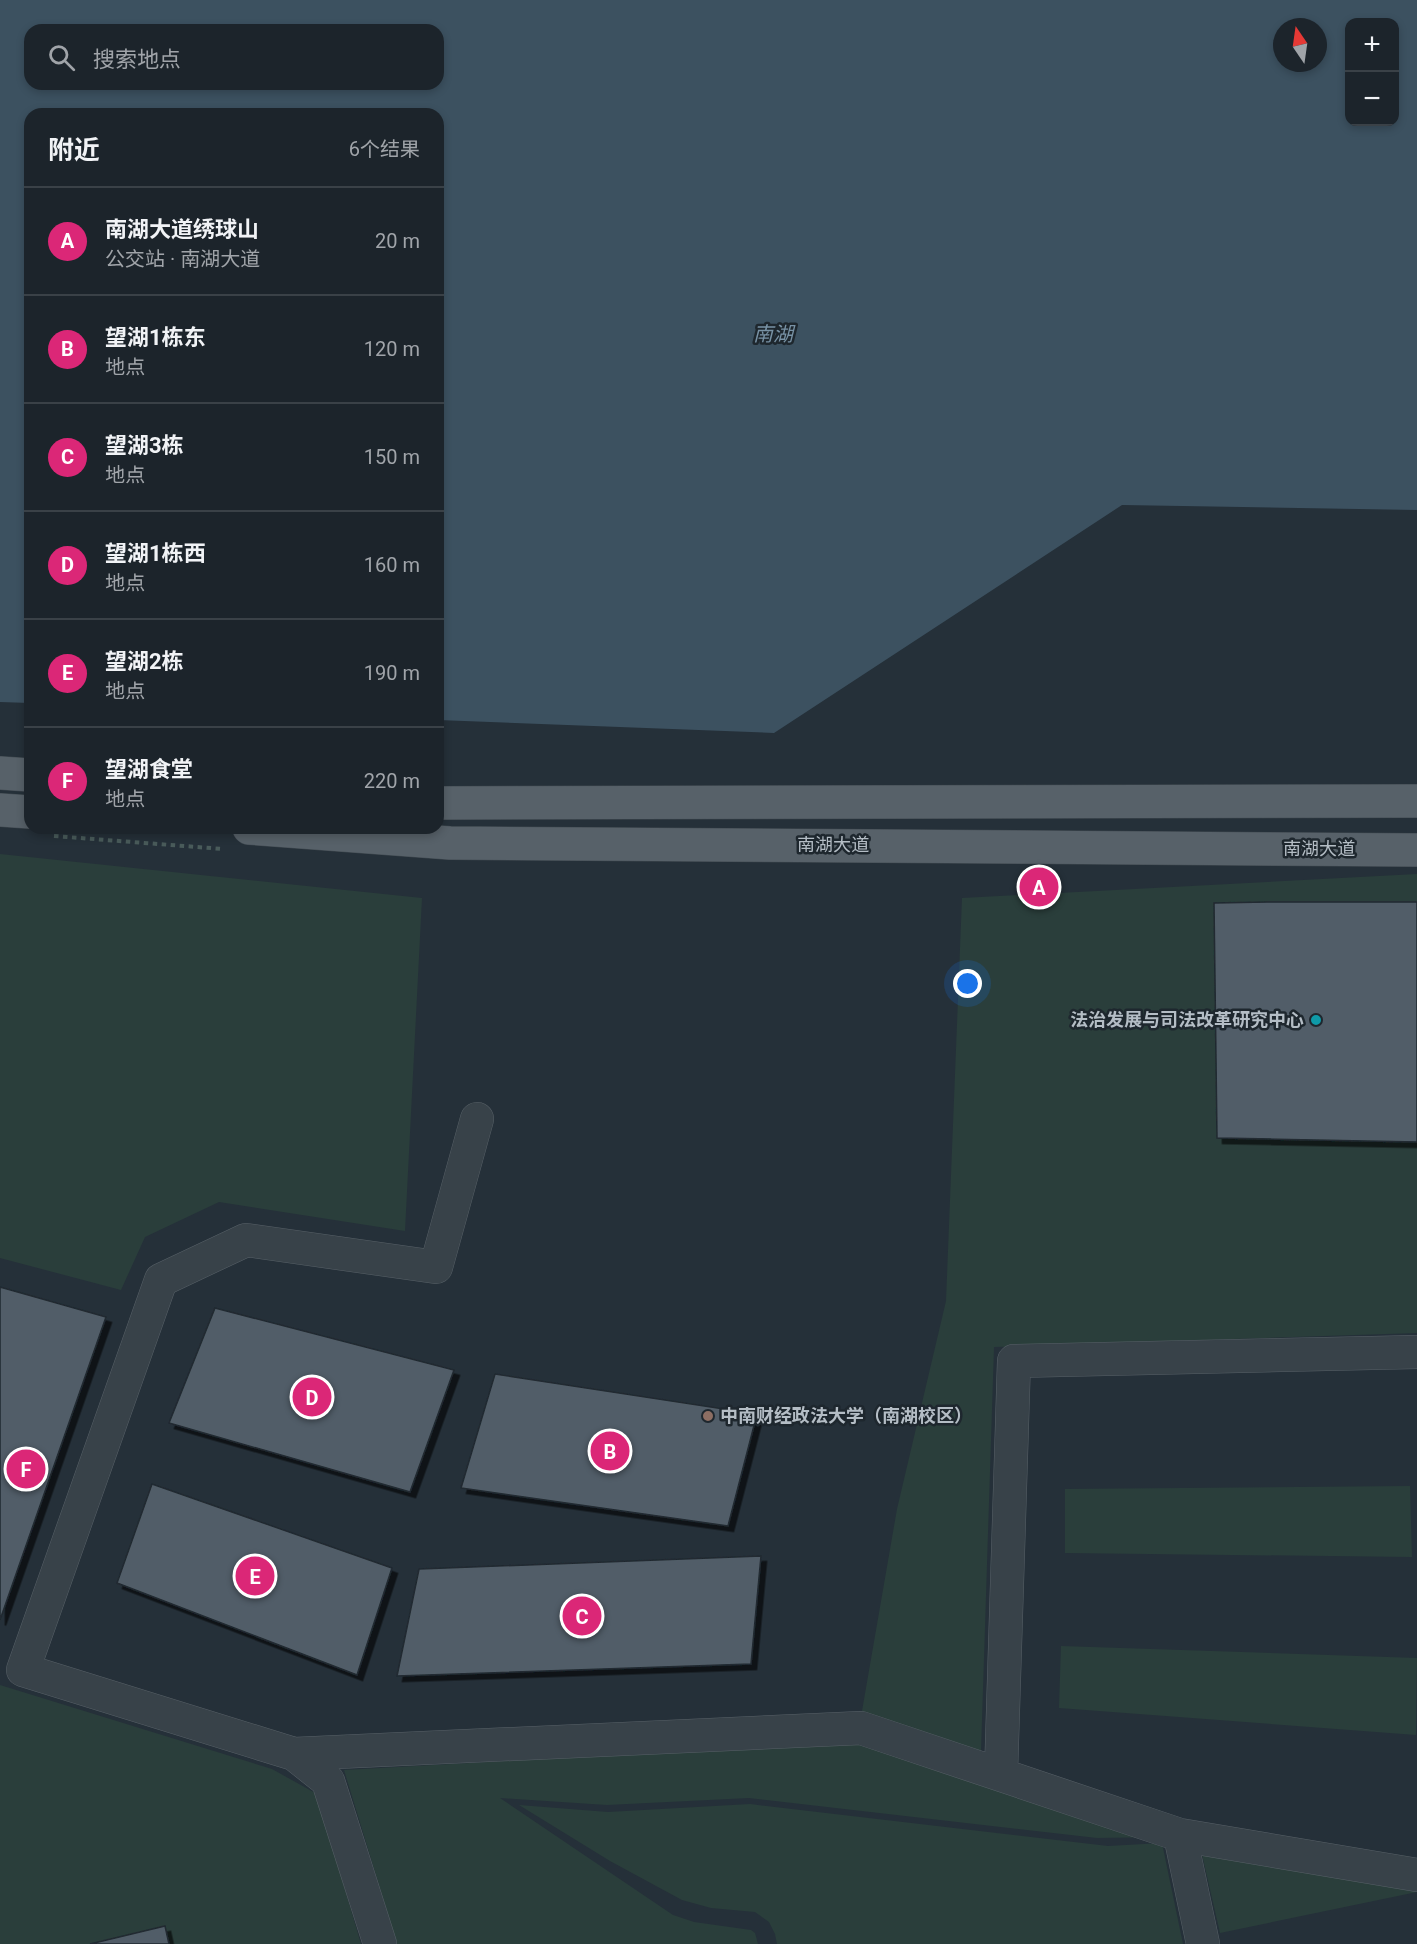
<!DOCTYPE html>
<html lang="zh">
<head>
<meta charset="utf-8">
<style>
  body { margin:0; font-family:Roboto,"Noto Sans SC",sans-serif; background:#252c33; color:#f1f3f6 }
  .controls { position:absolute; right:18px; top:18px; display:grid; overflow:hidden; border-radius:12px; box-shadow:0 3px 9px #0003 }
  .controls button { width:54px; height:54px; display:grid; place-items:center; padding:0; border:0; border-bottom:2px solid #3a4147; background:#1c242b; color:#f1f3f6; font:30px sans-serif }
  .compass { position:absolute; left:1273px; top:18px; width:54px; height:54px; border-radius:50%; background:#1c242b; box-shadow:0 3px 9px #0003; rotate:347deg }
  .you { position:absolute; left:968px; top:984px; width:21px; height:21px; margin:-15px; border:4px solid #fff; border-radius:50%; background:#1a73e8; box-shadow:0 0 0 9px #1a73e833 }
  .badge { display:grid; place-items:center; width:39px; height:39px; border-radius:50%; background:#db2777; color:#fff; font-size:20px; font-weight:700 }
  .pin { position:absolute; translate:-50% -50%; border:3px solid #fff; box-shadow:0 2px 6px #0006 }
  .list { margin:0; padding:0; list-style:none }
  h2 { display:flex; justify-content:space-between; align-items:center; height:78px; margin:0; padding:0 24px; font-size:26px }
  h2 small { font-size:20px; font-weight:400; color:#a0a4a9 }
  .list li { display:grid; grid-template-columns:39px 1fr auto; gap:18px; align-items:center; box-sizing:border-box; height:108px; padding:0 24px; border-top:2px solid #3a4147 }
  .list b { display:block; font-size:22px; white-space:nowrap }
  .list p { margin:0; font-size:20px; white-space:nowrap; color:#a0a4a9 }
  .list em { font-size:20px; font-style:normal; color:#a0a4a9 }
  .icon { flex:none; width:33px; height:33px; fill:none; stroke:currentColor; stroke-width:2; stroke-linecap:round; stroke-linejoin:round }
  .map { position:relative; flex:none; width:1417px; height:1944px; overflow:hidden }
  .search { position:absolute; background:#1c242b; box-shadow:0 3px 9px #0003; left:24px; top:24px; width:420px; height:66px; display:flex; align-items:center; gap:15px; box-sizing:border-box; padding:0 21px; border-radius:18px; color:#a0a4a9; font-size:22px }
  .panel { position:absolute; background:#1c242b; box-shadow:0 3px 9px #0003; left:24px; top:108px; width:420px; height:726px; border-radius:18px }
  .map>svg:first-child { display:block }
  .green { fill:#2a3e3b }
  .water { fill:#3c5160; fill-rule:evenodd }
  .building { fill:#515d67; stroke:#202930; stroke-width:1.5; filter:url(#shadow) }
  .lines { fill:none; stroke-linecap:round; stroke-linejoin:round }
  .street-casing { stroke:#576067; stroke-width:34 }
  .primary-casing { stroke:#424b52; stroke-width:34 }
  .path { stroke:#495b5a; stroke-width:4; stroke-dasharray:4.5 4.5; stroke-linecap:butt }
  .street { stroke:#384249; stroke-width:33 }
  .primary { stroke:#576169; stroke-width:33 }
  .culture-dot { fill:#0f9aa8; stroke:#1e272e; stroke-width:2 }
  .education-dot { fill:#8d6e63; stroke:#1e272e; stroke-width:2 }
  .labels { text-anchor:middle; stroke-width:5; stroke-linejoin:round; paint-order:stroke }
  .street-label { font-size:18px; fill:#b4bdc5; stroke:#1e272e }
  .poi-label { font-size:18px; font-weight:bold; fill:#b4bdc5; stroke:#1e272e; text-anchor:end }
  .water-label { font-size:20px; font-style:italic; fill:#7892a5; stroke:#1e272e }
</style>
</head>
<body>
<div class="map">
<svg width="1417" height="1944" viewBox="0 0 1417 1944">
  <defs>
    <filter id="shadow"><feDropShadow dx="5.5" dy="5.5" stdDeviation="0" flood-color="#0009"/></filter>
  </defs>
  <rect width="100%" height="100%" fill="#253039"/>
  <path class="green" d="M 0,854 L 422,898 L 405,1231 L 219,1202 L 145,1237 L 121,1290 L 0,1258 Z
    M 1417,874 L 1417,1333 L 994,1347 L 981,1751 L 862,1711 L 897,1509 L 946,1301 L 962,898 Z
    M 1410,1486 L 1412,1557 L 1065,1553 L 1065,1489 Z
    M 1061,1646 L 1417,1658 L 1416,1735 L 1059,1708 Z
    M 0,1685 L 272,1769 L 317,1794 L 361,1944 L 0,1944 Z
    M 860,1741 L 1161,1837 L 1097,1838 L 749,1798 L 607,1805 L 500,1798 L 673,1915 L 694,1922 L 751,1930 L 755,1933 L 758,1944 L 397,1944 L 344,1770 Z
    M 750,1804 L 1108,1846 L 1162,1843 L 1183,1944 L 777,1944 L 775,1934 L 769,1922 L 755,1912 L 711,1908 L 682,1900 L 610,1861 L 519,1805 L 608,1812 Z
    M 1201,1850 L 1417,1883 L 1417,1892 L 1220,1933 Z"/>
  <path class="water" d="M 0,0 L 1417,0 L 1417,510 L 1122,505 L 774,733 L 438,720 L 438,114 L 30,114 L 30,703 L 0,702 ZM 1350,22 L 1394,22 L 1394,122 L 1350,122 ZM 1282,27 L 1318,27 L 1318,63 L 1282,63 ZM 30,30 L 438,30 L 438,84 L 30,84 Z"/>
  <path class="building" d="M 1267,902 L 1417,902 L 1417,1142 L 1217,1138 L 1214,903 Z
    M 0,1287 L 106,1317 L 0,1620 Z
    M 215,1308 L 454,1370 L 410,1492 L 169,1423 Z
    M 495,1374 L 757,1414 L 728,1526 L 461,1488 Z
    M 152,1484 L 392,1568 L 357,1675 L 117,1583 Z
    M 761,1556 L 751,1664 L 397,1676 L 419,1569 Z
    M 165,1926 L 169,1944 L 90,1944 Z"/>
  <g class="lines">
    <g class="street-casing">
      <path id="street" d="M 294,1754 L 861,1728 L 1180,1835 L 1203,1944
        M 1001,1774 L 1014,1361 L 1417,1352
        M 1180,1835 L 1417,1875
        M 380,1944 L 328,1781 L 294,1754 L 23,1670 L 161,1280 L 246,1240 L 436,1267 L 477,1119"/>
    </g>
    <g class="primary-casing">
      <path id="primary" d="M 0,773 L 30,775
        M 438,803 L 1417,801
        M 0,810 L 30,812
        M 249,828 L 450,843 L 1417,850"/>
    </g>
    <path class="path" d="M 54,836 L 223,849"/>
    <use href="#street" class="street"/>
    <use href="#primary" class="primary"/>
  </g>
  <circle class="culture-dot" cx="1316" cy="1020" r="6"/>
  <circle class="education-dot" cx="708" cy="1416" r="6"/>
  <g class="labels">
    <g class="street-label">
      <text x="833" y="851">南湖大道</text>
      <text x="1319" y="855">南湖大道</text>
    </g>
    <g class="poi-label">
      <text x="1304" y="1026">法治发展与司法改革研究中心</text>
      <text x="720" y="1422" text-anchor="start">中南财经政法大学（南湖校区）</text>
    </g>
    <g class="water-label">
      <text x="773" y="341">南湖</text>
    </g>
  </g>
</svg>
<div class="controls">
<button>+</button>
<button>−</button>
</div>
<svg class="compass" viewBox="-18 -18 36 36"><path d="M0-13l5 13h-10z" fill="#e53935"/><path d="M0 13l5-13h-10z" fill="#a0a4a9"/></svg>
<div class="you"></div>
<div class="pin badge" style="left:1039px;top:887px">A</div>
<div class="pin badge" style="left:610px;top:1451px">B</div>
<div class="pin badge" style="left:582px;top:1616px">C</div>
<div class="pin badge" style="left:312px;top:1397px">D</div>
<div class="pin badge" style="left:255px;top:1576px">E</div>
<div class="pin badge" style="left:26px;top:1469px">F</div>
<div class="search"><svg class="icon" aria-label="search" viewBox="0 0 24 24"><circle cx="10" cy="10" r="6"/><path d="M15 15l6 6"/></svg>搜索地点</div>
<section class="panel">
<h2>附近<small>6个结果</small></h2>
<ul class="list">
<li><span class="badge">A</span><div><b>南湖大道绣球山</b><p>公交站 · 南湖大道</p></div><em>20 m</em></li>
<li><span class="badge">B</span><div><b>望湖1栋东</b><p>地点</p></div><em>120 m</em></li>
<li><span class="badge">C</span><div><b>望湖3栋</b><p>地点</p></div><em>150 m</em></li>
<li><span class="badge">D</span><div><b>望湖1栋西</b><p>地点</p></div><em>160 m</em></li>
<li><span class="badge">E</span><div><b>望湖2栋</b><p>地点</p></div><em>190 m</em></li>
<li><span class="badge">F</span><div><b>望湖食堂</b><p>地点</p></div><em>220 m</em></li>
</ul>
</section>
</div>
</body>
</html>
